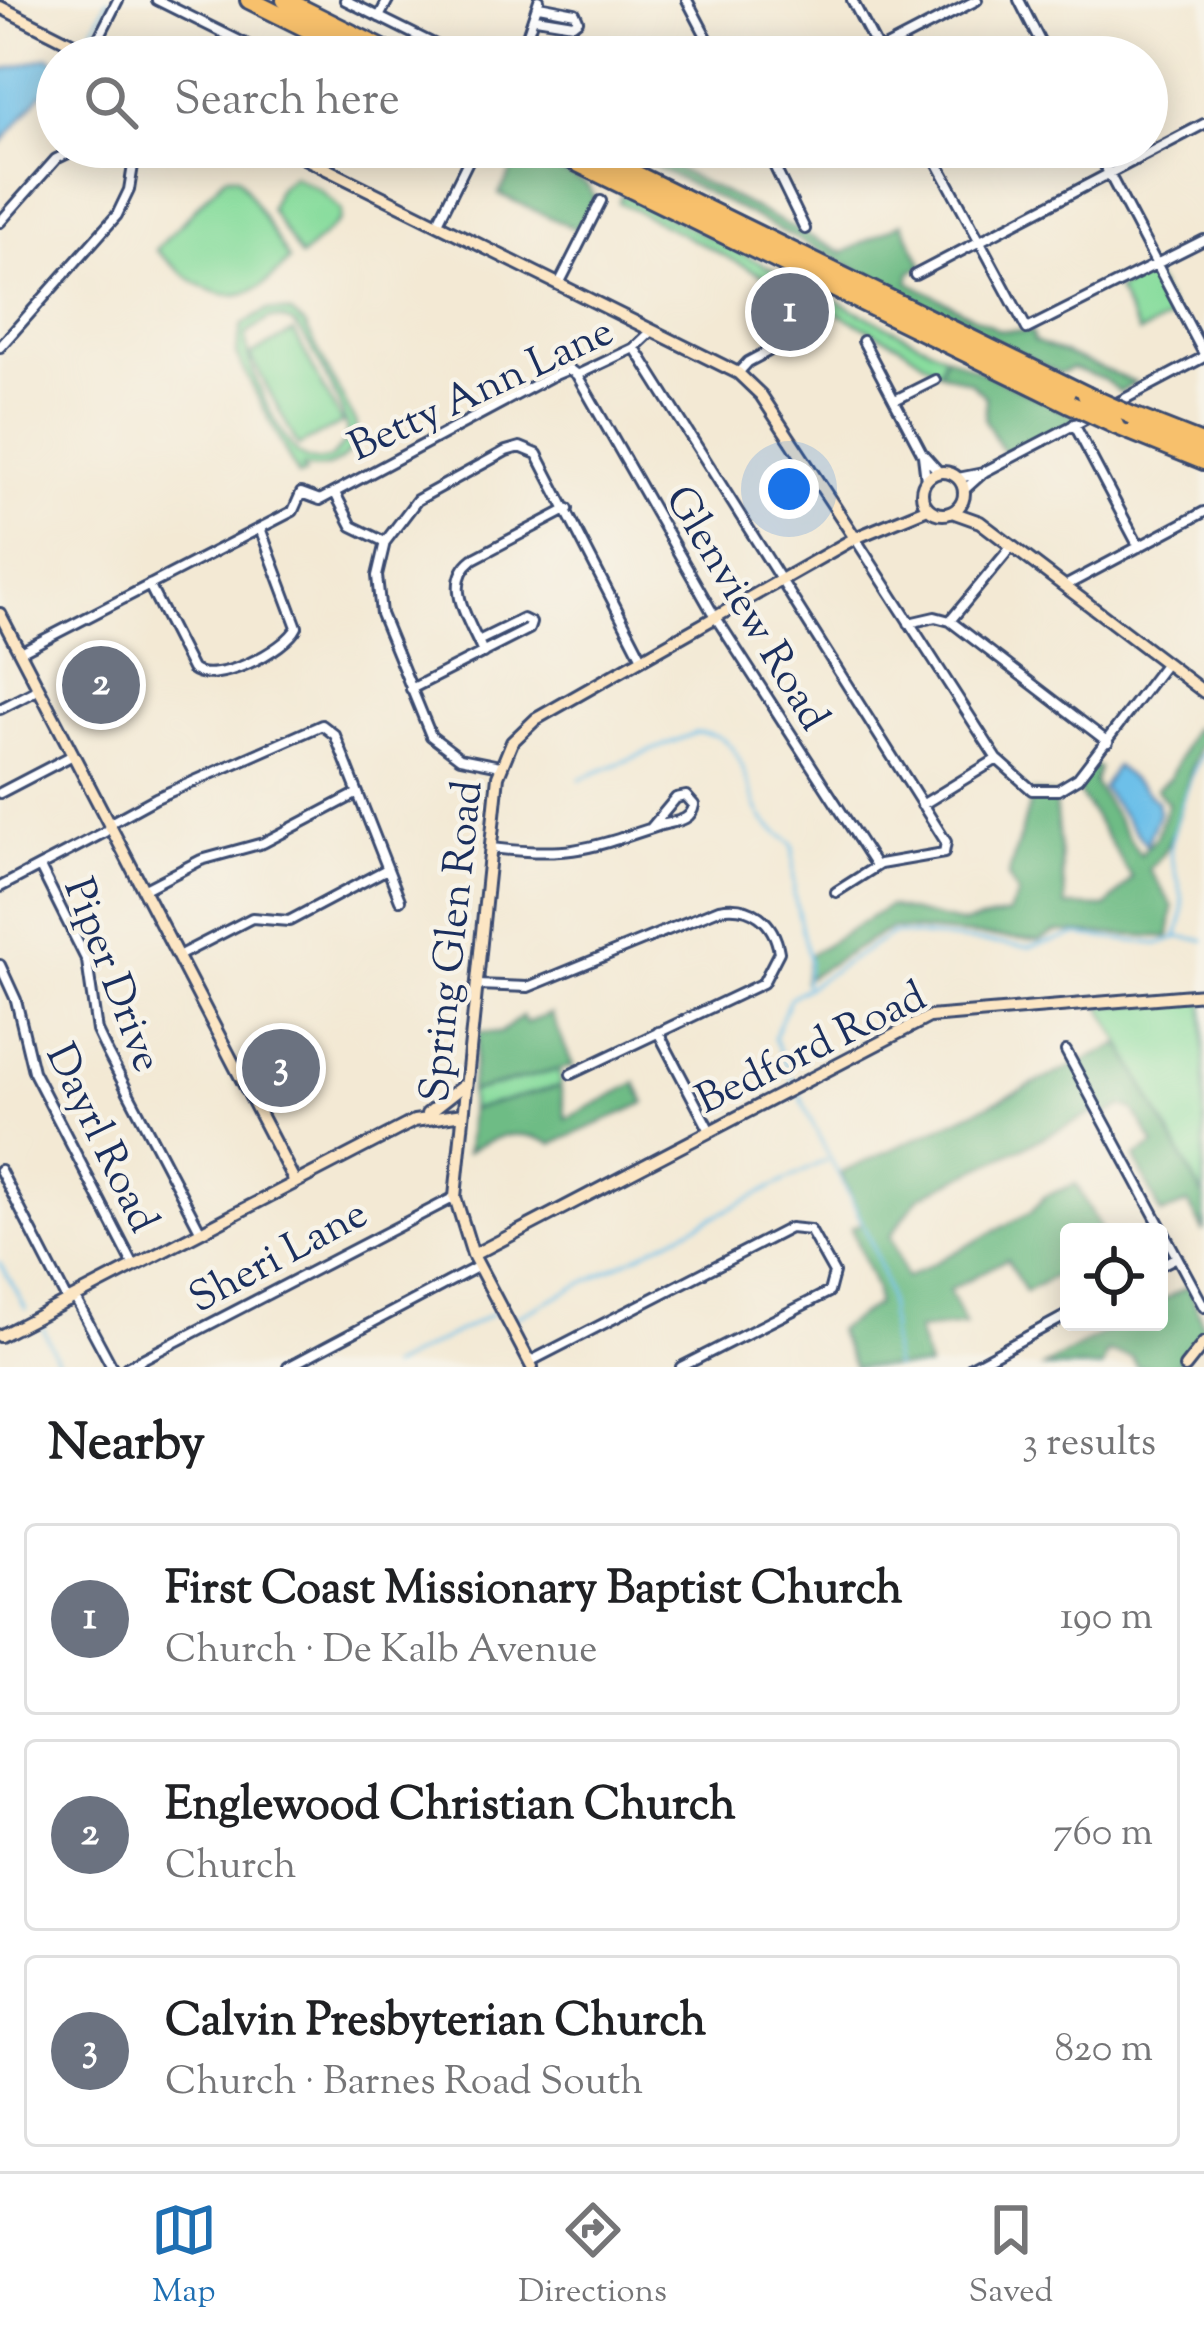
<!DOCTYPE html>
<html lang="en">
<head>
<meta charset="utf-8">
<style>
  body { margin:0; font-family:"Sorts Mill Goudy",serif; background:#f6f6f6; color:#202124 }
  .controls { position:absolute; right:36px; bottom:36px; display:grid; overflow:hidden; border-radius:12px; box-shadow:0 6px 30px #0003 }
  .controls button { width:108px; height:108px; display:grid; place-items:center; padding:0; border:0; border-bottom:3px solid #e0e0e0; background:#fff; color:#202124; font:60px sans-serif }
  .you { position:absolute; left:789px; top:489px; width:42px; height:42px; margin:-30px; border:9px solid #fff; border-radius:50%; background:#1a73e8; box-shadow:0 0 0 18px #1a73e833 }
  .badge { display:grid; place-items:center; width:78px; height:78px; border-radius:50%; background:#1f6fb2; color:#fff; font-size:39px; font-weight:700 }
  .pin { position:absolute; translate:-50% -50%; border:6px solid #fff; box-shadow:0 3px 12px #0006 }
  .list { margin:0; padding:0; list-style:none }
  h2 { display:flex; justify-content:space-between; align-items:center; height:156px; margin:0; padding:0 48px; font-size:51px }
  h2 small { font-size:39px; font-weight:400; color:#757577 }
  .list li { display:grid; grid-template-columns:78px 1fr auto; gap:36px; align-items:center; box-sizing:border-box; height:192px; margin:0 24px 24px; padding:0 24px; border:3px solid #e0e0e0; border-radius:12px }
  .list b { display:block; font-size:45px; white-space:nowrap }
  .list p { margin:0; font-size:39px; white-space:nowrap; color:#757577 }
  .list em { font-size:39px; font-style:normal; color:#757577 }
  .icon { flex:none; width:66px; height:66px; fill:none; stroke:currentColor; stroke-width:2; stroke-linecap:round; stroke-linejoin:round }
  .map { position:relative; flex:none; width:1204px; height:1367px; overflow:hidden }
  .search { position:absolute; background:#fff; box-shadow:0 6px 30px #0003; left:36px; right:36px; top:36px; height:132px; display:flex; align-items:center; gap:30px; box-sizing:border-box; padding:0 42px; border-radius:66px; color:#757577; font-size:45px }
  .sheet { height:804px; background:#fff }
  nav { display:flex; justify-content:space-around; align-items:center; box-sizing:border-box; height:168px; border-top:3px solid #e0e0e0; background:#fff; font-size:33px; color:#757577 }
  nav a { display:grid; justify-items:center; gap:6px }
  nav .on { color:#1f6fb2 }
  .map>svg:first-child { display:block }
  .green { fill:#89dd9e; stroke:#52867e; stroke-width:3; fill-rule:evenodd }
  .forest { fill:#6ebc85; stroke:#447672; stroke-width:3 }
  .water { fill:#6dc0e9; stroke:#4478a4; stroke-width:3 }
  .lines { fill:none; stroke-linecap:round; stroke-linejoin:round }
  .stream { stroke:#6dc0e9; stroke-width:3 }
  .street-casing { stroke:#3b4b70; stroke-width:14 }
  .secondary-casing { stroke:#3b4b70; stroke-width:16 }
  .highway-casing { stroke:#3b4b70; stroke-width:22 }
  .street { stroke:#fff; stroke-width:8 }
  .secondary { stroke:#fce6c4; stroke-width:10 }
  .highway { stroke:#f7c06c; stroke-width:16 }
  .highway-bridge-casing { stroke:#3b4b70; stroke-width:22; stroke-linecap:butt }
  .highway-bridge { stroke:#f7c06c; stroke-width:16 }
  .labels { text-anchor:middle; stroke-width:9; stroke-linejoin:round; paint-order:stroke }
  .street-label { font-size:42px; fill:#1b2f5e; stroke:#f7f3e8 }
</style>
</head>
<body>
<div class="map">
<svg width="1204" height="1367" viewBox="0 0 1204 1367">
  <rect width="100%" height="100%" fill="#f7f3e8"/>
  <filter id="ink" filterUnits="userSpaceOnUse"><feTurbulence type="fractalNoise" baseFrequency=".00833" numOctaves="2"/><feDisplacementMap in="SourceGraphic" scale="24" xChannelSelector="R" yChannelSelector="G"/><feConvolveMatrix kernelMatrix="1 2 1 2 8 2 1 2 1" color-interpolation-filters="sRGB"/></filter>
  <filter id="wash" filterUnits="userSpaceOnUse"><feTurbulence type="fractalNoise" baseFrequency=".004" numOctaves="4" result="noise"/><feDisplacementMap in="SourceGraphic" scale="48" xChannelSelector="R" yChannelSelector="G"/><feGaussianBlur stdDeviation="2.7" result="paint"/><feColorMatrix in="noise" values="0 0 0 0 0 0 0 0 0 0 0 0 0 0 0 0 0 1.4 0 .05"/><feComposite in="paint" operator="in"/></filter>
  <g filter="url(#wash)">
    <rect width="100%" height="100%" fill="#f3e9d4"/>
    <path class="green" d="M 226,176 L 238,176 L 289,260 C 240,321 201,292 156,250 Z
      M 293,176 L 320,190 L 341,210 L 340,220 L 301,257 L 270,209 L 278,189 Z
      M 622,194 L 945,355 L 939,372 L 900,345 L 619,202 Z
      M 1151,272 L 1174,316 L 1139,333 L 1117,290 Z
      M 268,310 L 291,313 L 305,325 L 356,424 C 356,456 334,473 303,467 L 305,473 L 298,476 L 236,354 L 242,325 ZM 269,318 C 279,318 288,319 296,326 C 312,343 350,418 347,440 L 331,458 C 321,461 313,463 303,457 C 282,446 240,356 247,334 Z
      M 294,332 L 342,423 L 298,446 L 250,355 Z
      M 1204,999 L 1204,1198 L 1101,1006 Z
      M 559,1070 L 560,1086 L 470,1110 L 470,1092 Z"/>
    <path class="forest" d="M 633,147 L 843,253 L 902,223 L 923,266 L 911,272 L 909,282 L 999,330 L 1032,332 L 1034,341 L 1135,382 L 1120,392 L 1103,379 L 1072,368 L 1059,373 L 635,156 Z
      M 522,153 L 586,184 L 595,197 L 578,230 L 499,194 Z
      M 945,355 L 1080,418 L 1006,456 L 985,420 L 986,397 L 970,382 L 939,372 Z
      M 1193,728 L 1204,737 C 1182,777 1183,842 1149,869 L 1173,907 L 1169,937 L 1056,932 L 1039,941 L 891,928 L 805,979 L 809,955 L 889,906 L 963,924 L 1008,914 L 1018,895 L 1008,877 L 1033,792 L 1054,795 L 1066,906 L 1106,907 L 1132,878 L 1075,786 L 1092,765 L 1099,768 L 1094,783 L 1140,855 L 1157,837 L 1168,803 L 1156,789 L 1170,778 Z
      M 551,1014 L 573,1066 L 470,1092 L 479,1032 L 500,1033 L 522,1016 L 526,1023 Z
      M 1121,1044 L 1204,1198 L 1204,1232 L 1188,1203 L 1161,1214 L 1135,1157 L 1155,1145 L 1134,1110 L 1124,1106 L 1102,1116 L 1096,1112 L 919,1197 L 890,1236 L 906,1278 L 1031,1212 L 1045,1196 L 1076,1184 L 1102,1232 L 1069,1232 L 1069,1268 L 1025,1292 L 1007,1259 L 949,1290 L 965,1325 L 917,1330 L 928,1367 L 854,1367 L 837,1330 L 876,1305 L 876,1290 L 851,1228 L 862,1223 L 841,1173 Z
      M 636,1083 L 645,1103 L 552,1144 C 520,1128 498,1134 467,1152 L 470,1110 L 560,1086 L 566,1119 Z
      M 1189,1286 L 1204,1329 L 1176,1367 L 1137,1367 L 1132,1357 L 1107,1352 L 1102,1367 L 1043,1367 L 1124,1322 L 1159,1322 L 1159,1302 Z"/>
    <path class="water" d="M 49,57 L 56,62 L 55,78 L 0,144 L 0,71 Z
      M 1116,766 L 1157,801 L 1159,813 L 1146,845 L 1102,788 Z"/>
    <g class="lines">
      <path class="stream" d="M 90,36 L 108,0
        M 580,779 L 695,733 C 747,729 743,790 763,819 C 771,830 784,836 793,845 L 794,895 L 809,961 L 805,984
        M 1177,937 L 1204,940
        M 793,1081 L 774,1038 L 790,998 L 893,933 L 1030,947 L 1076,935 L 1158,944 L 1176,938 C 1190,908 1180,886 1171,858 C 1166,842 1194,765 1204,751
        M 798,1090 C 824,1156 866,1214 885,1284 C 893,1310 888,1340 894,1367
        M 0,1262 L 26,1309
        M 514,1318 L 826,1160
        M 43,1328 L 60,1367
        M 390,1367 L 492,1314"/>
    </g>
  </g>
  <g filter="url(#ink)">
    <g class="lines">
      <g class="street-casing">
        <path id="street" d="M 157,0 L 272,57
          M 345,0 L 460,57
          M 687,0 L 717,57
          M 852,0 L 882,57
          M 1019,0 L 1048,57
          M 379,17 L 388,0
          M 536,18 L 573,24 L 578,20 L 575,13 L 539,6
          M 91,53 L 118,0
          M 520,57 L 539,0
          M 867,57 L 977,0
          M 108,147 L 134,154
          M 454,147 L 471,155
          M 765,147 L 805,229
          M 929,147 L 1027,329 L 1204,240
          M 1095,147 L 1204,354
          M 0,222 L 56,159 L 81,147
          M 437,224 L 475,147
          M 915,275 L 1204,124
          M 559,284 L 601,201
          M 863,341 L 922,453 L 939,472
          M 0,347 L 117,215 L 129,190 L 136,147
          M 635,348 L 946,842 L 944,853 L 880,864 L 836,892
          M 738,373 L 748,362 L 823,322
          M 577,375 L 711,610 L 876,866
          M 895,400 L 935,380
          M 1115,404 L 1204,357
          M 1074,424 L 1139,547
          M 923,455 L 926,480
          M 958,478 L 983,473
          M 964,490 L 984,472 L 1091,416
          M 335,493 L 352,526 L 385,542
          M 855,538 L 997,759 L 1032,790 L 1058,790 L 1078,778 L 1166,663
          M 149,585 L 192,669 C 214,687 286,650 297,627 L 260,528
          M 1065,586 L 1204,512
          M 950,621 L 1012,546
          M 909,623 L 935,617 L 950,621 L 1108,742
          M 20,652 L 293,511 L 301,493 L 320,500 L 550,377 L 569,369 L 577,375 L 634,348 L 652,331
          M 483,653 C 471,623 441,584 473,559 L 568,509
          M 411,689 L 529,629 L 531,623 L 523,619 L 478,641
          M 0,709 L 39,689
          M 500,766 L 460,758 L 431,736 L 381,614 L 377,576 L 385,542 L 417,500 L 506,451 L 520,447 L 537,454 L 642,658
          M 0,793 L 73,755
          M 922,805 L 997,759
          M 491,848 C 569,857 585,850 658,826 C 673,821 691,823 694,805 L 686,796 L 676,798 L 651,828
          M 40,867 L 87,961 L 97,1031 L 107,1052 L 201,1232
          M 0,887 L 105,832 L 114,821 L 156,798 L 322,725 L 335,735 L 400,900
          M 143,890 L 201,860 L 263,843 L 358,793
          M 178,956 L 252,918 L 289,921 L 387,869
          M 0,965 L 16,1000 L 33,1071 L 134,1266
          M 477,985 L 528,987 L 719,909 C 751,903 774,921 779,952 L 763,983 L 571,1074
          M 658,1032 L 710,1131
          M 1066,1051 L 1204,1307
          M 0,1170 L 68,1302
          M 1159,1266 L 1177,1257
          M 75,1298 L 112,1367
          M 529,1362 L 790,1228 L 810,1230 L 834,1273 L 829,1292 L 681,1367
          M 127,1367 L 455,1197
          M 288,1367 L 479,1266
          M 971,1367 L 1069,1314"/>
      </g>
      <g class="secondary-casing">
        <path id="secondary" d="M 0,7 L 99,57
          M 282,147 L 738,373 L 761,395 L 855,538
          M922 493a21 21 0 1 1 42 0a21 21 0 1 1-42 0Z
          M 952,512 L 980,522 L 1204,692
          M 0,614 L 295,1182
          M 427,1114 L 464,1085
          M 473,1255 L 929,1017 L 1204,994
          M 0,1336 L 414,1121 L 463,1114
          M 532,1367 L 473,1255 L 455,1197 L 498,776 L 512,742 L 536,719 L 855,538 L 928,508
          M 1185,1367 L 1204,1343"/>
      </g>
      <g class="highway-casing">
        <path id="highway" d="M 249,0 L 364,57
          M 285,0 L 399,57
          M 545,147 L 1070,404
          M 580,147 L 1086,395
          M 1133,416 L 1204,444
          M 1115,425 L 1204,461"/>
      </g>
      <use href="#street" class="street"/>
      <use href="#secondary" class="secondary"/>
      <use href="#highway" class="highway"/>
      <g class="highway-bridge-casing">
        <path id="highway-bridge" d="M 1086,395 L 1133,416
          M 1070,404 L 1115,425"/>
      </g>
      <use href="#highway-bridge" class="highway-bridge"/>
    </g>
  </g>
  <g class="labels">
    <g class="street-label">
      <text transform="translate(480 387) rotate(-25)" y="15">Betty Ann Lane</text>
      <text transform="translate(749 607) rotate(59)" y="15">Glenview Road</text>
      <text transform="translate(449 941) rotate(-84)" y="15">Spring Glen Road</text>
      <text transform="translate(115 974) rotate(69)" y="15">Piper Drive</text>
      <text transform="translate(810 1046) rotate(-26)" y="15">Bedford Road</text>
      <text transform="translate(104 1137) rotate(64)" y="15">Dayrl Road</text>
      <text transform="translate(277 1254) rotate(-28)" y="15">Sheri Lane</text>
    </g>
  </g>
</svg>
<div class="controls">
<button><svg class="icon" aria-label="locate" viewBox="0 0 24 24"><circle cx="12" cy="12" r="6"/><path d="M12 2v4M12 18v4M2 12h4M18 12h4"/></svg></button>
</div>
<div class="you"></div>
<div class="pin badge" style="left:790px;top:312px;background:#6b7280">1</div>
<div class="pin badge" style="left:101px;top:685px;background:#6b7280">2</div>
<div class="pin badge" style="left:281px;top:1068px;background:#6b7280">3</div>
<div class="search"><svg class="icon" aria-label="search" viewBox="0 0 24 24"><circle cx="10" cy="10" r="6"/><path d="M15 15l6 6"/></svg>Search here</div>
</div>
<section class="sheet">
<h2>Nearby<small>3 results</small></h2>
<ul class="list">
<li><span class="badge" style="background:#6b7280">1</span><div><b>First Coast Missionary Baptist Church</b><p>Church · De Kalb Avenue</p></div><em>190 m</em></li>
<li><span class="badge" style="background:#6b7280">2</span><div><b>Englewood Christian Church</b><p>Church</p></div><em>760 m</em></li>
<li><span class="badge" style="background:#6b7280">3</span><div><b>Calvin Presbyterian Church</b><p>Church · Barnes Road South</p></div><em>820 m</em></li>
</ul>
</section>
<nav>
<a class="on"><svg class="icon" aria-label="map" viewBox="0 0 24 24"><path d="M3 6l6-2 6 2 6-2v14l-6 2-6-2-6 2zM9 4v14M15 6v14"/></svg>Map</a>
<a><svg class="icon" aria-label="directions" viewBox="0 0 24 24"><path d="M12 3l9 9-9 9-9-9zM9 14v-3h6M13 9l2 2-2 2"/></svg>Directions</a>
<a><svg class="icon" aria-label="saved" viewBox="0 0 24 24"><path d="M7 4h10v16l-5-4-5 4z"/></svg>Saved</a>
</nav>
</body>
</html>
